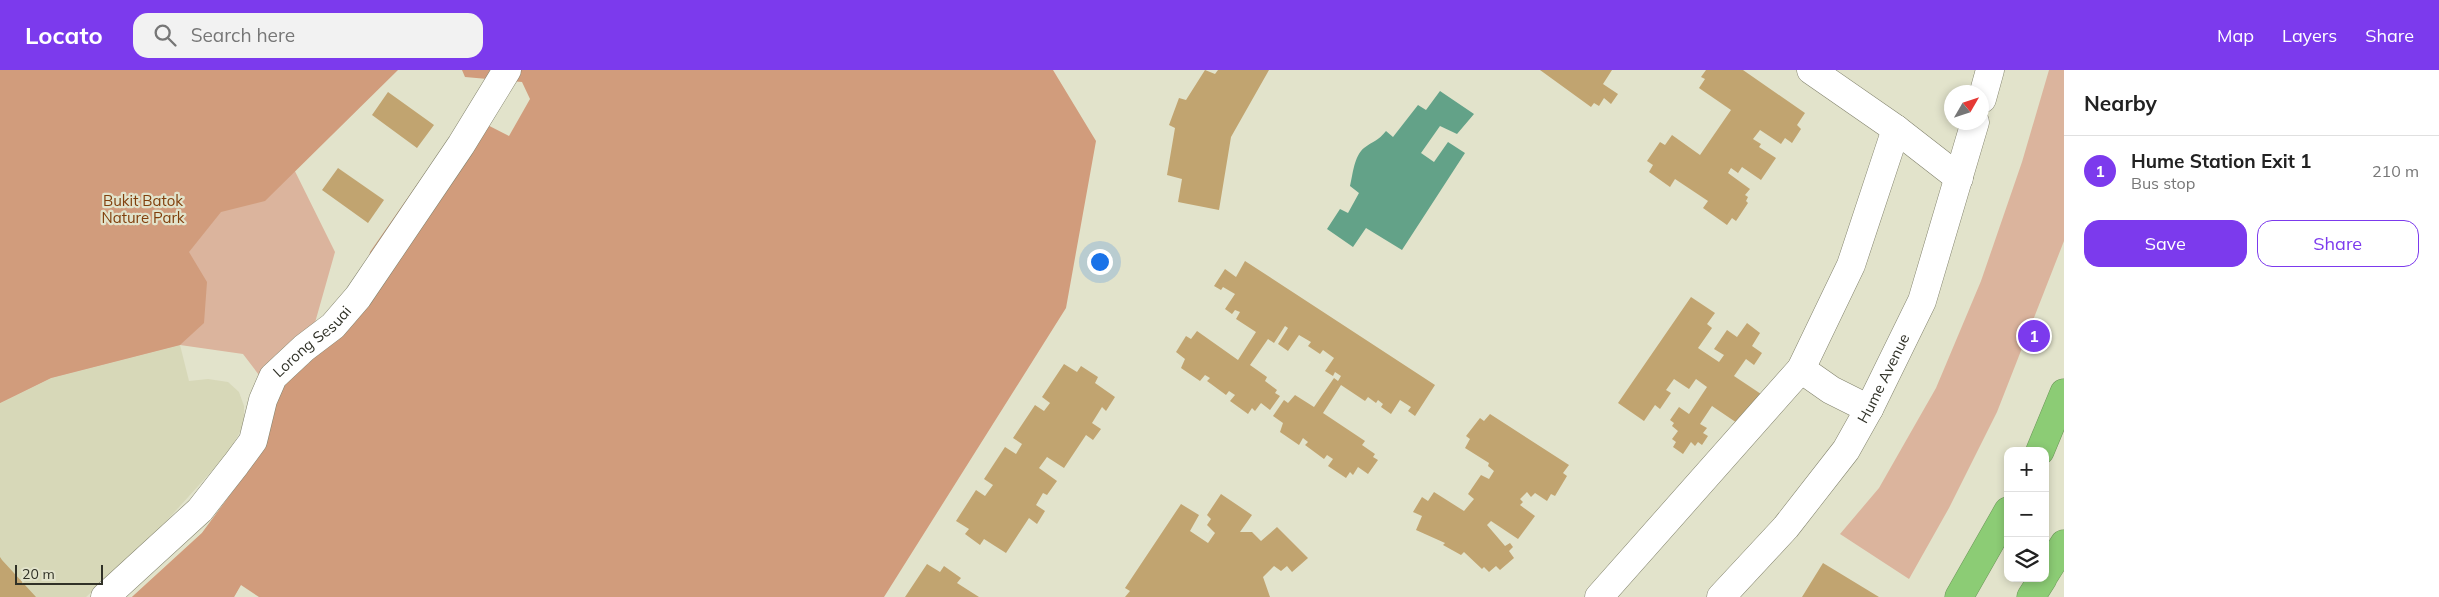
<!DOCTYPE html>
<html lang="en">
<head>
<meta charset="utf-8">
<style>
  body { margin:0; font-family:Mulish,sans-serif; background:#f2f2f2; color:#222 }
  .controls { position:absolute; right:15px; bottom:15px; display:grid; overflow:hidden; border-radius:10px; box-shadow:0 2px 8px #0003 }
  .controls button { width:45px; height:45px; display:grid; place-items:center; padding:0; border:0; border-bottom:1px solid #e0e0e0; background:#fff; color:#222; font:25px sans-serif }
  .compass { position:absolute; left:1944px; top:15px; width:45px; height:45px; border-radius:50%; background:#fff; box-shadow:0 2px 8px #0003; rotate:51deg }
  .scale { position:absolute; left:15px; bottom:12px; width:88px; box-sizing:border-box; padding-left:5px; border:2px solid #303127; border-top:0; font-size:14px; line-height:18px; white-space:nowrap; color:#303127; -webkit-text-stroke:4px #e2e3cb; paint-order:stroke }
  .you { position:absolute; left:1099px; top:191px; width:18px; height:18px; margin:-12px; border:4px solid #fff; border-radius:50%; background:#1a73e8; box-shadow:0 0 0 8px #1a73e833 }
  .badge { display:grid; place-items:center; width:32px; height:32px; border-radius:50%; background:#7c3aed; color:#fff; font-size:16px; font-weight:700 }
  .pin { position:absolute; translate:-50% -50%; border:2px solid #fff; box-shadow:0 1px 5px #0006 }
  .list { margin:0; padding:0; list-style:none }
  h2 { display:flex; justify-content:space-between; align-items:center; height:65px; margin:0; padding:0 20px; font-size:21px }
  h2 small { font-size:16px; font-weight:400; color:#767676 }
  .list li { display:grid; grid-template-columns:32px 1fr auto; gap:15px; align-items:center; box-sizing:border-box; height:70px; padding:0 20px; border-top:1px solid #e0e0e0 }
  .list b { display:block; font-size:19px; white-space:nowrap }
  .list p { margin:0; font-size:16px; white-space:nowrap; color:#767676 }
  .list em { font-size:16px; font-style:normal; color:#767676 }
  .actions { display:flex; gap:10px; padding:15px 20px }
  .actions a { flex:1; padding:11px 0; border:1px solid #7c3aed; border-radius:15px; text-align:center; font-size:18px; color:#7c3aed }
  .actions .main { background:#7c3aed; color:#fff }
  .icon { flex:none; width:28px; height:28px; fill:none; stroke:currentColor; stroke-width:2; stroke-linecap:round; stroke-linejoin:round }
  .map { position:relative; flex:none; width:2064px; height:527px; overflow:hidden }
  header { display:flex; align-items:center; gap:30px; box-sizing:border-box; height:70px; padding:0 25px; background:#7c3aed; color:#fff }
  header strong { font-size:24px }
  nav { display:flex; gap:28px; margin-inline-start:auto; font-size:18px }
  .search { width:350px; height:45px; background:#f2f2f2; display:flex; align-items:center; gap:12px; box-sizing:border-box; padding:0 18px; border-radius:15px; color:#767676; font-size:19px }
  main { display:flex }
  aside { flex:1; background:#fff }
  .map>svg:first-child { display:block }
  .built { fill:#d7d8b8 }
  .green { fill:#dbb49d }
  .forest { fill:#d19c7c }
  .water { fill:#63a288 }
  .building { fill:#c1a470 }
  .lines { fill:none; stroke-linecap:round; stroke-linejoin:round }
  .minor-casing { stroke:#82826c; stroke-width:29 }
  .highway-casing { stroke:#6c965a; stroke-width:29 }
  .minor { stroke:#fff; stroke-width:28 }
  .highway { stroke:#8ccc75; stroke-width:28 }
  .labels { text-anchor:middle; stroke-width:4.5; stroke-linejoin:round; paint-order:stroke }
  .park-label { font-size:15px; fill:#803f0c; stroke:#e2e3cb }
  .street-label { font-size:15px; fill:#303127; stroke:#e2e3cb }
</style>
</head>
<body>
<header>
<strong>Locato</strong>
<div class="search"><svg class="icon" aria-label="search" viewBox="0 0 24 24"><circle cx="10" cy="10" r="6"/><path d="M15 15l6 6"/></svg>Search here</div>
<nav><a>Map</a><a>Layers</a><a>Share</a></nav>
</header>
<main>
<div class="map">
<svg width="2064" height="527" viewBox="0 0 2064 527">
  <rect width="100%" height="100%" fill="#e2e3cb"/>
  <path class="built" d="M 180,275 L 189,311 L 208,309 L 228,312 L 239,322 L 244,336 L 244,355 L 228,383 L 151,468 L 86,527 L 0,527 L 0,333 L 51,308 Z"/>
  <path class="green" d="M 0,0 L 281,73 L 335,182 L 241,514 L 234,527 L 132,527 L 202,463 L 247,402 L 262,309 L 243,284 L 180,275 L 51,308 L 0,333 Z
    M 2049,0 L 2064,0 L 2064,171 L 1997,342 L 1949,438 L 1909,509 L 1840,464 L 1879,418 L 1936,318 L 1981,211 L 2022,92 Z"/>
  <path class="forest" d="M 0,0 L 398,0 L 265,131 L 221,142 L 189,182 L 207,212 L 204,253 L 180,275 L 51,308 L 0,333 Z
    M 462,0 L 1053,0 L 1096,71 L 1066,238 L 884,527 L 259,527 L 241,515 L 234,527 L 132,527 L 202,463 L 247,402 L 262,309 L 308,294 L 361,232 L 370,182 L 466,44 L 509,66 L 530,29 L 522,12 L 465,7 Z"/>
  <path class="water" d="M 1440,21 L 1474,44 L 1457,64 L 1440,56 L 1421,83 L 1434,92 L 1448,72 L 1465,83 L 1402,180 L 1366,158 L 1353,177 L 1327,159 L 1340,139 L 1348,143 L 1359,123 L 1350,116 C 1353,104 1354,86 1364,78 C 1373,71 1378,71 1386,61 L 1393,67 L 1418,35 L 1426,40 Z"/>
  <path class="building" d="M 1205,0 L 1215,4 L 1218,0 L 1269,0 L 1231,67 L 1219,140 L 1178,132 L 1182,109 L 1167,105 L 1175,58 L 1169,55 L 1179,28 L 1186,30 Z
    M 1540,0 L 1612,0 L 1603,14 L 1618,24 L 1611,34 L 1604,28 L 1599,36 L 1594,33 L 1591,37 Z
    M 1706,0 L 1743,0 L 1805,43 L 1797,55 L 1801,59 L 1792,73 L 1785,68 L 1781,74 L 1760,60 L 1753,69 L 1761,74 L 1759,77 L 1776,88 L 1761,110 L 1742,97 L 1738,103 L 1731,98 L 1728,103 L 1750,119 L 1745,125 L 1748,127 L 1746,131 L 1748,133 L 1736,151 L 1732,148 L 1727,155 L 1703,138 L 1708,131 L 1675,109 L 1670,117 L 1649,102 L 1653,95 L 1647,91 L 1660,72 L 1665,75 L 1672,65 L 1700,85 L 1731,40 L 1699,18 L 1705,9 L 1701,7 Z
    M 388,22 L 434,55 L 417,78 L 372,45 Z
    M 338,98 L 384,130 L 368,153 L 322,120 Z
    M 1245,191 L 1435,315 L 1415,346 L 1408,341 L 1411,337 L 1400,330 L 1391,344 L 1381,337 L 1383,334 L 1378,330 L 1376,333 L 1368,327 L 1365,331 L 1341,315 L 1323,343 L 1365,371 L 1362,375 L 1375,384 L 1373,387 L 1378,390 L 1368,404 L 1358,397 L 1353,405 L 1350,402 L 1346,408 L 1328,396 L 1333,389 L 1327,385 L 1324,389 L 1305,375 L 1308,372 L 1303,368 L 1299,375 L 1280,362 L 1283,353 L 1273,346 L 1284,330 L 1288,333 L 1295,325 L 1314,337 L 1334,308 L 1338,311 L 1341,306 L 1335,302 L 1333,306 L 1325,301 L 1334,288 L 1323,280 L 1320,284 L 1308,276 L 1311,272 L 1299,265 L 1288,281 L 1278,274 L 1288,258 L 1285,256 L 1274,273 L 1268,269 L 1250,295 L 1267,307 L 1265,311 L 1277,320 L 1275,323 L 1280,326 L 1270,340 L 1261,333 L 1255,341 L 1252,338 L 1248,344 L 1230,331 L 1235,325 L 1229,321 L 1226,325 L 1207,311 L 1210,308 L 1205,305 L 1200,311 L 1181,298 L 1185,289 L 1176,282 L 1186,266 L 1191,269 L 1197,261 L 1238,290 L 1256,262 L 1236,249 L 1240,242 L 1235,240 L 1232,244 L 1225,239 L 1235,224 L 1223,217 L 1221,220 L 1214,216 L 1225,199 L 1236,207 Z
    M 1691,227 L 1715,243 L 1707,254 L 1712,258 L 1698,278 L 1719,292 L 1724,285 L 1714,279 L 1727,260 L 1737,267 L 1747,253 L 1760,263 L 1752,276 L 1762,283 L 1754,295 L 1746,289 L 1734,306 L 1761,324 L 1740,355 L 1712,336 L 1700,354 L 1707,358 L 1703,363 L 1708,366 L 1702,375 L 1698,372 L 1695,376 L 1691,372 L 1683,384 L 1673,377 L 1676,372 L 1672,369 L 1678,361 L 1672,356 L 1674,353 L 1670,350 L 1679,337 L 1689,344 L 1707,317 L 1696,309 L 1689,319 L 1674,309 L 1666,320 L 1671,323 L 1660,339 L 1655,335 L 1644,351 L 1618,333 Z
    M 1064,294 L 1077,302 L 1081,296 L 1098,307 L 1095,313 L 1115,327 L 1106,341 L 1102,337 L 1092,353 L 1101,359 L 1093,370 L 1086,365 L 1064,398 L 1047,387 L 1039,398 L 1057,411 L 1047,425 L 1043,423 L 1036,435 L 1045,441 L 1037,454 L 1029,448 L 1006,483 L 984,469 L 980,475 L 965,464 L 969,459 L 956,451 L 976,420 L 985,426 L 993,415 L 984,409 L 1005,377 L 1016,384 L 1022,374 L 1013,368 L 1035,335 L 1044,341 L 1050,333 L 1042,327 Z
    M 1490,344 L 1569,395 L 1563,403 L 1567,406 L 1555,426 L 1551,424 L 1547,431 L 1535,423 L 1531,427 L 1527,422 L 1520,429 L 1523,432 L 1520,435 L 1535,446 L 1518,469 L 1491,451 L 1487,455 L 1505,476 L 1510,473 L 1513,477 L 1509,481 L 1514,488 L 1500,500 L 1496,496 L 1489,502 L 1484,497 L 1482,499 L 1464,482 L 1461,485 L 1443,475 L 1445,473 L 1416,460 L 1422,446 L 1413,442 L 1422,427 L 1428,431 L 1434,422 L 1464,441 L 1474,429 L 1468,424 L 1481,405 L 1489,409 L 1494,401 L 1488,396 L 1489,393 L 1465,378 L 1470,369 L 1466,366 L 1480,348 L 1484,351 Z
    M 1221,424 L 1252,445 L 1240,462 L 1252,462 L 1261,471 L 1277,457 L 1308,488 L 1292,502 L 1287,496 L 1281,501 L 1274,496 L 1263,507 L 1270,527 L 1125,527 L 1130,521 L 1125,518 L 1181,434 L 1199,445 L 1190,461 L 1208,473 L 1215,463 L 1207,455 L 1211,449 L 1207,445 Z
    M 0,487 L 2,490 L 36,527 L 0,527 Z
    M 1823,493 L 1879,527 L 1802,527 Z
    M 927,494 L 940,502 L 944,496 L 961,508 L 957,513 L 979,527 L 905,527 Z"/>
  <g class="lines">
    <g class="minor-casing">
      <g id="minor">
        <path d="M 1811,0 L 1896,59 L 1959,108"/>
        <path d="M 1982,29 L 1990,0"/>
        <path d="M 1801,299 L 1831,320 L 1869,339"/>
        <path id="s1" d="M 105,527 L 200,440 L 236,394 L 253,371 L 263,330 L 273,307 L 304,278 L 333,256 L 358,227 L 461,75 L 507,0"/>
        <path d="M 1599,527 L 1801,299 L 1851,195 L 1896,59"/>
        <path id="s2" d="M 1721,527 L 1786,457 L 1846,380 L 1869,339 L 1922,231 L 1975,52"/>
      </g>
    </g>
    <g class="highway-casing">
      <path id="highway" d="M 2040,381 L 2064,323
        M 2045,504 L 2064,474
        M 1959,527 L 2008,441
        M 2031,527 L 2043,508"/>
    </g>
    <use href="#minor" class="minor"/>
    <use href="#highway" class="highway"/>
  </g>
  <g class="labels">
    <g class="park-label">
      <text x="143" y="136">Bukit Batok<tspan x="143" dy="17">Nature Park</tspan></text>
    </g>
    <g class="street-label">
      <text dy="5" stroke="none"><textPath href="#s1" startOffset="336">Lorong Sesuai</textPath></text>
      <text dy="5" stroke="none"><textPath href="#s2" startOffset="274">Hume Avenue</textPath></text>
    </g>
  </g>
</svg>
<div class="controls">
<button>+</button>
<button>−</button>
<button><svg class="icon" aria-label="layers" viewBox="0 0 24 24"><path d="M12 4l9 5-9 5-9-5zM3 14l9 5 9-5"/></svg></button>
</div>
<svg class="compass" viewBox="-18 -18 36 36"><path d="M0-13l5 13h-10z" fill="#e53935"/><path d="M0 13l5-13h-10z" fill="#767676"/></svg>
<div class="scale">20 m</div>
<div class="you"></div>
<div class="pin badge" style="left:2034px;top:266px">1</div>
</div>
<aside>
<h2>Nearby<small></small></h2>
<ul class="list">
<li><span class="badge">1</span><div><b>Hume Station Exit 1</b><p>Bus stop</p></div><em>210 m</em></li>
</ul>
<div class="actions"><a class="main">Save</a><a>Share</a></div>
</aside>
</main>
</body>
</html>
